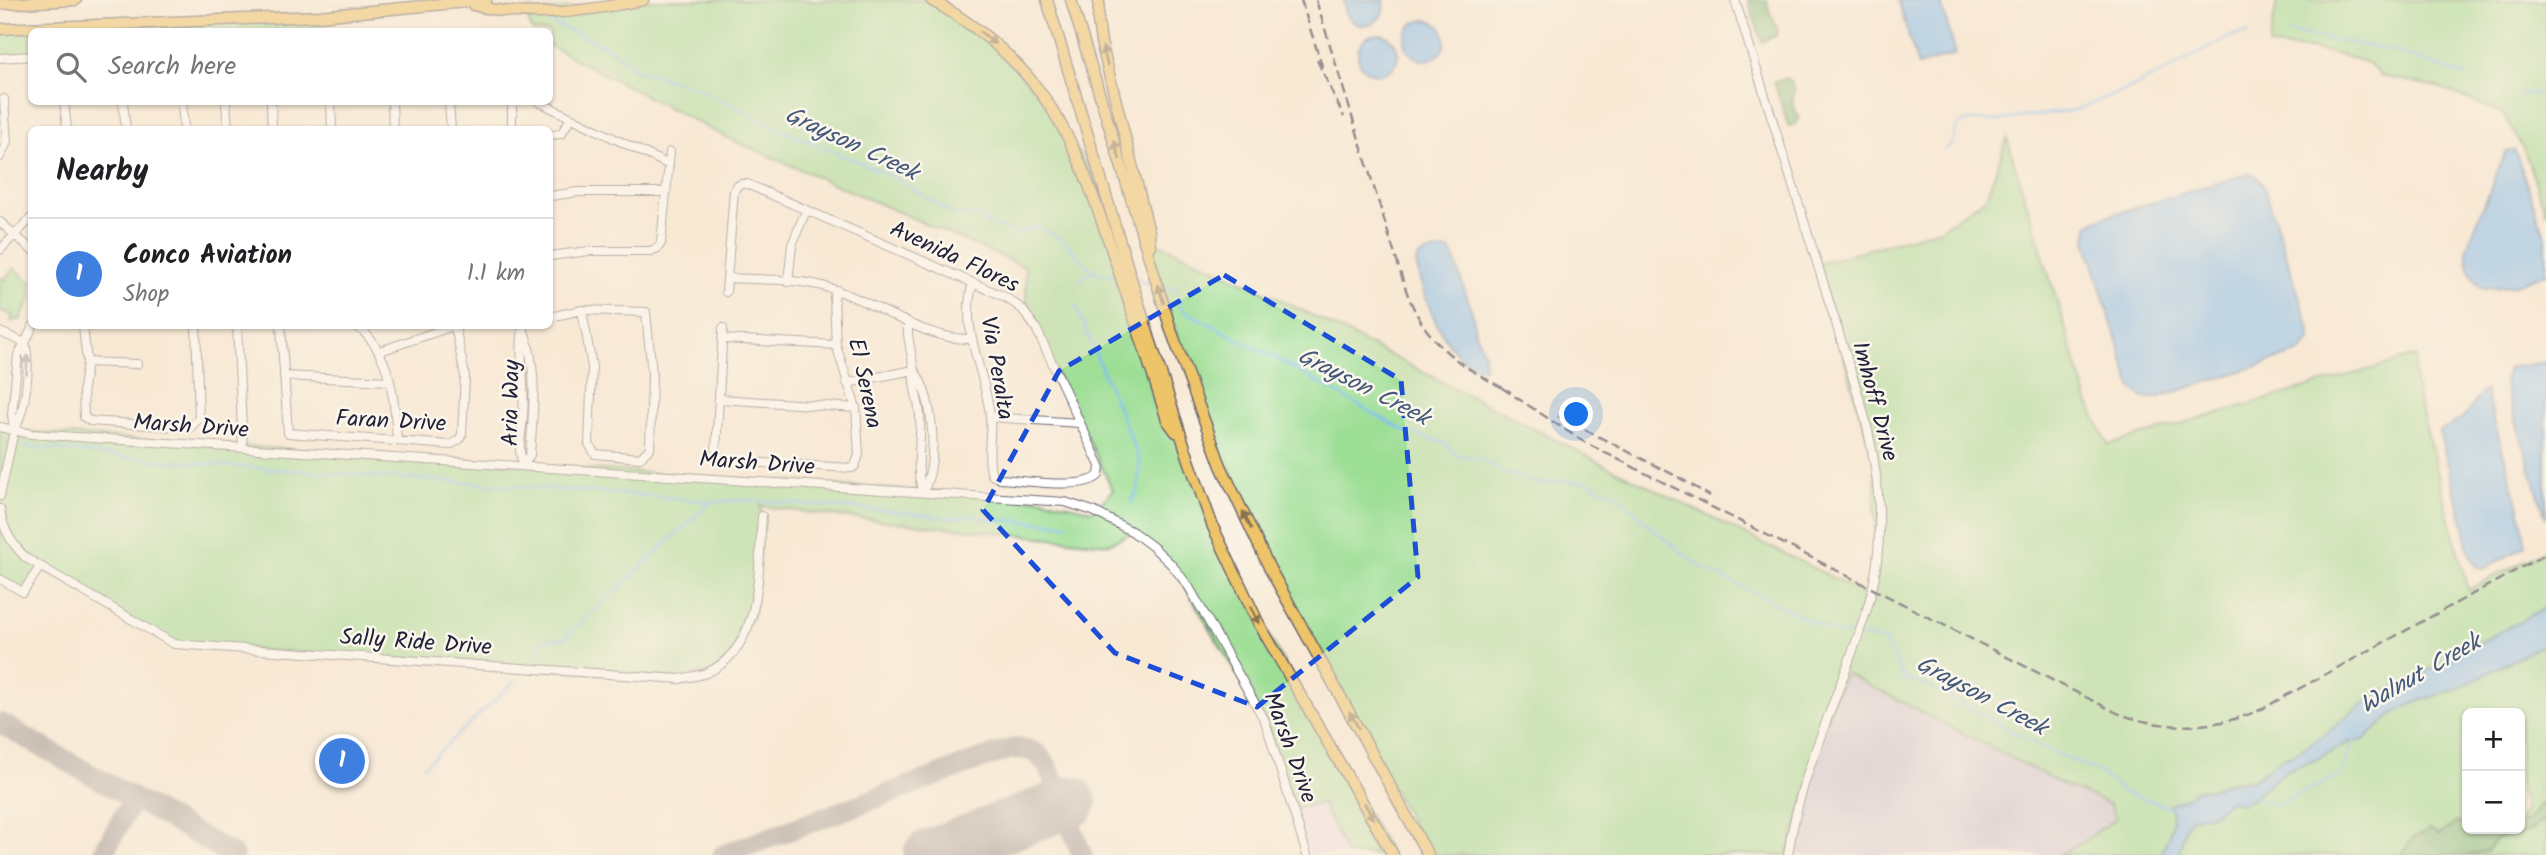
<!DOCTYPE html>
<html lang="en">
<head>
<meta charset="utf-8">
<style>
  body { margin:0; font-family:Kalam,sans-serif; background:#f2f2f2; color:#202124 }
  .controls { position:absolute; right:21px; bottom:21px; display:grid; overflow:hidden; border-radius:10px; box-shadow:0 2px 5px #0004 }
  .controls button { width:63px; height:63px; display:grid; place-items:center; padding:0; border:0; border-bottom:2px solid #e0e0e0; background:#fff; color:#202124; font:35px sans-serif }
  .you { position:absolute; left:1577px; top:415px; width:24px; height:24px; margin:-18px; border:5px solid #fff; border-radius:50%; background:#1a73e8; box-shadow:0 0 0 10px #1a73e833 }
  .badge { display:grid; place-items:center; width:46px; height:46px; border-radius:50%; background:#d1495b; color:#fff; font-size:23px; font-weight:700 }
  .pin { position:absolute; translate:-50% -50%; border:4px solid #fff; box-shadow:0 2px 7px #0006 }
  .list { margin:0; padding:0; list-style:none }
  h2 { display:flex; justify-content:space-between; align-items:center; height:91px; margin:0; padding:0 28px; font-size:30px }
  h2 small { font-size:23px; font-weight:400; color:#757577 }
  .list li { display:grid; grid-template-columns:46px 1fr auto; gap:21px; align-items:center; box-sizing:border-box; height:112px; padding:0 28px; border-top:2px solid #e0e0e0 }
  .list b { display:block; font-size:26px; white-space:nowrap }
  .list p { margin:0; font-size:23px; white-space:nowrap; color:#757577 }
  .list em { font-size:23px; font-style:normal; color:#757577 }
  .icon { flex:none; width:38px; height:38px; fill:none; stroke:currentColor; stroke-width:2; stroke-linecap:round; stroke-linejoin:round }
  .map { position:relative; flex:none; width:2546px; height:855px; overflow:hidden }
  .search { position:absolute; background:#fff; box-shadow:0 2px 5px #0004; left:28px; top:28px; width:525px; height:77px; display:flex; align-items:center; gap:18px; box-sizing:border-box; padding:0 24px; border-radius:10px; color:#757577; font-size:26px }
  .panel { position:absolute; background:#fff; box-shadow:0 2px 5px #0004; left:28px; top:126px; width:525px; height:203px; border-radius:10px }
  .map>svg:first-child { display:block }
  .built { fill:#e9d2ed }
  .industrial { fill:#c9bfd7 }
  .green { fill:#9cde94; stroke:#5f8068; stroke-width:2 }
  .forest { fill:#7dbd7e; stroke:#50705c; stroke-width:2 }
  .water { fill:#7fbcf2; stroke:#506f96; stroke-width:2 }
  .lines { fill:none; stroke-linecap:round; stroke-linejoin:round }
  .stream { stroke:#7fbcf2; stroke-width:2.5 }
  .taxiway { stroke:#8d8688; stroke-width:21 }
  .runway { stroke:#8d8688; stroke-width:52 }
  .minor-casing { stroke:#6d6871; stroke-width:10 }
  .highway-casing { stroke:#6d6871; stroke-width:13 }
  .minor { stroke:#fff; stroke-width:8 }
  .highway { stroke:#eec469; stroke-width:10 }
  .rail { stroke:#22223b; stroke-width:2.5; stroke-dasharray:10 5; stroke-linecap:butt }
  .oneway { fill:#887352 }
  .oneway2 { fill:#9c9ca7 }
  .marked { fill:none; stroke:#1d4ed8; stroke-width:5; stroke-dasharray:14 9; stroke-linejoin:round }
  .labels { text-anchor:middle; stroke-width:5; stroke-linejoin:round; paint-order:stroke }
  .street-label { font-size:23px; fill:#22223b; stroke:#fbf7ec }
  .water-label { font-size:24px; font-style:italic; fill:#43587b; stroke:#fbf7ec }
</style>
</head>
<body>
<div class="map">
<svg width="2546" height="855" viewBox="0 0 2546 855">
  <rect width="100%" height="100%" fill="#fbf7ec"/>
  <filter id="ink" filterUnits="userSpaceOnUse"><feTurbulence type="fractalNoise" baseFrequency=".0143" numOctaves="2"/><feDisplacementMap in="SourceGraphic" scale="14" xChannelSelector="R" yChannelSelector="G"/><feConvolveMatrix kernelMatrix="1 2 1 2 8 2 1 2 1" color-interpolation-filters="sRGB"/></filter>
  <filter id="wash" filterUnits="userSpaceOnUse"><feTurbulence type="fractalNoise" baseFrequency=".00686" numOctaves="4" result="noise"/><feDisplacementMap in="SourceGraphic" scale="28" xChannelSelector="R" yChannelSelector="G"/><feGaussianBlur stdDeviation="1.57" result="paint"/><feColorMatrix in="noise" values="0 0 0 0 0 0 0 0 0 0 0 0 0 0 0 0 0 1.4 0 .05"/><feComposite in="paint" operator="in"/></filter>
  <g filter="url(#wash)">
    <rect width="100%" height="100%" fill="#f8e9d5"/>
    <path class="built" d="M 1322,803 L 1347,855 L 1307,855 L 1294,809 Z"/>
    <path class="industrial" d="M 1845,673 L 2066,786 L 2109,804 L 2117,818 L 2080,844 L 2059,855 L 1788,855 L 1800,802 Z"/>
    <path class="green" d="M 643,0 L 931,0 L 987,36 L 1048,104 L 1104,194 L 1190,463 L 1237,579 L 1391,855 L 1347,855 L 1322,803 L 1294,809 L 1265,721 L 1172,565 L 1133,532 L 1108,544 L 835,516 L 760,506 L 762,516 L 753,616 L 729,658 L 706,673 L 680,679 L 174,644 L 41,568 L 23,592 L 0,579 L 0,427 L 14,431 L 1044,499 L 1093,511 L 1113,490 L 1027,314 L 1025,267 L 723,136 L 550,46 L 550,32 L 532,31 L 526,13 Z
      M 2277,0 L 2546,0 L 2546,213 L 2525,153 L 2503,114 L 2441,88 L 2381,76 L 2370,64 L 2359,60 L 2319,50 L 2269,46 Z
      M 319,16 L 322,31 L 32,32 L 31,56 L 0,58 L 0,29 Z
      M 2007,139 L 2088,402 L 2108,445 L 2416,356 L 2414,374 L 2417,394 L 2468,590 L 2546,550 L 2546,607 L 2409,681 L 2373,696 L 2327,733 L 2295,754 L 2283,758 L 2252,780 L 2221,784 L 2212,789 L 2196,790 L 2182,800 L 2170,805 C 2177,822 2168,840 2160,855 L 2059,855 L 2080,844 L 2116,818 L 2109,804 L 2066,786 L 1845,673 L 1822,733 L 1788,855 L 1428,855 L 1221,466 L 1145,241 L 1167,247 L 1260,289 L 1593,459 L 1870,596 L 1875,566 L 1875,465 L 1817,264 L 1940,229 L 1986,198 Z
      M 14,268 L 31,283 L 31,298 L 20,320 L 11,321 L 13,316 L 0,310 L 0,277 L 4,280 Z
      M 2546,643 L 2546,776 L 2537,786 L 2543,794 L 2546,793 L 2546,804 L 2541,804 L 2527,821 L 2520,822 L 2520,817 L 2525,811 L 2522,794 L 2520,794 L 2520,713 L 2467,713 L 2467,823 L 2465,826 L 2456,822 L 2439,835 L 2412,839 L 2401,855 L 2179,855 L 2185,827 L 2192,817 L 2213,814 L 2229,800 L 2240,802 L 2289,769 L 2315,760 L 2350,742 L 2364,740 L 2389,717 L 2413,703 L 2457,689 Z
      M 2546,818 L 2546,855 L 2464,855 L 2498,837 L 2514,836 L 2532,830 Z"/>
    <path class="forest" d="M 1748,0 L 1767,0 C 1767,16 1779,21 1777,35 L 1762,42 Z
      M 1786,78 L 1791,81 L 1795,92 L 1792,102 L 1799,118 L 1796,124 L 1788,126 L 1774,82 Z
      M 2541,804 L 2546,804 L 2546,818 L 2532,829 L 2514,836 L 2498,837 L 2487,851 L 2464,855 L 2401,855 L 2412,839 L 2430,829 L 2439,835 L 2456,822 L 2465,826 L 2467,823 L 2467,829 L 2520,829 L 2520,822 L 2527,821 Z"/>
    <path class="water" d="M 1344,0 L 1384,0 C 1387,33 1342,34 1344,0 Z
      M 1898,0 L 1940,0 L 1956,54 L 1918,66 Z
      M1405 40a20 20 0 1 1 40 0a20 20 0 1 1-40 0Z
      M1358 54a20 20 0 1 1 40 0a20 20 0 1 1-40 0Z
      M 2509,150 L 2514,150 L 2517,156 L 2546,239 L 2546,274 L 2512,286 L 2483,289 C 2472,282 2465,260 2467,247 L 2505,153 Z
      M 2247,174 L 2255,175 L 2264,186 L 2310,330 L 2310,340 L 2302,352 L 2156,398 L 2143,398 L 2132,389 L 2086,241 L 2088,225 L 2098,219 Z
      M 1436,250 L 1450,250 L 1453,255 L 1473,315 L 1475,333 L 1484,354 L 1484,368 C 1448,368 1420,291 1416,262 L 1420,255 Z
      M 2546,362 L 2546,519 L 2504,382 L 2508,368 Z
      M 2485,390 L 2519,507 L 2526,546 L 2483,569 L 2475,565 L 2467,547 L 2464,525 L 2439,431 C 2450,426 2464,419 2471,408 C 2476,401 2477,396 2485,390 Z
      M 2546,607 L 2546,643 L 2457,689 L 2413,703 L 2389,717 L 2364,740 L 2350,742 L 2315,760 L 2289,769 L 2258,792 L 2255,799 L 2241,804 L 2230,800 L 2213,814 L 2192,817 L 2185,827 L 2179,855 L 2160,855 C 2167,840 2178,822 2169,805 L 2182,800 L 2196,790 L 2212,789 L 2221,784 L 2252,780 L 2283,758 L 2295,754 L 2327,733 L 2373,696 L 2409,681 Z"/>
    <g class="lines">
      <path class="stream" d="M 521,0 L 533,8
        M 544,16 L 554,24 L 608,47 L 635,69 L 696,87 L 781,130 L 895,177 L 951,214 L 978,217 L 989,224 L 1017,234 L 1037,226 C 1045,231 1055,234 1062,240 C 1078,254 1092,281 1117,273
        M 2289,32 L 2395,51 L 2466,76
        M 2518,95 L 2546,92
        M 1944,150 L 1952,144 L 1957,127 L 1964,122 L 1978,120 L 1995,121 L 2075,110 L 2134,87 L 2232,36 L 2249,32
        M 1079,280 L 1094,271
        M 1137,280 L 1154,285
        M 1160,286 L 1176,289 L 1181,309 L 1288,365 L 1406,432 L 1445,443 L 1457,456 L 1479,458 L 1505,474 L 1524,477 L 1535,484 L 1563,481 L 1585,482 L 1617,495 L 1651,527 L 1696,564 L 1835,633 L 1855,635
        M 1075,304 L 1140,461 L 1138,489 L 1131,503
        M 24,446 L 162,461 L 654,496 L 711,502 L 746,500 L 879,510 L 955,518 L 970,515 L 985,519 L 1067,524
        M 1862,636 L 1885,641 L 1904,679 L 1928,686 L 2043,748 L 2098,771 L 2125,793 L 2170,807
        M 538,647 L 545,639 L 563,639 L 711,502
        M 424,766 L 515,681
        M 2254,797 L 2275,805 L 2341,775 L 2355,739"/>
      <path class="taxiway" d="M 0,723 L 233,855
        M 102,855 L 133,799
        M 723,855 L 998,753 C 1044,737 1049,769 1062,804 C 1069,821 1076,838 1082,855"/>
      <path class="runway" d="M 929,855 L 1071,802"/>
    </g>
  </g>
  <g filter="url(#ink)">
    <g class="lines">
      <g class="minor-casing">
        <path id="minor" d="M 1735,0 L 1862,407 C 1879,469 1887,538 1869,602 C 1845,686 1800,767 1788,855
          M 0,58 L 32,56
          M 64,102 L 67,130
          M 123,102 L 126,130
          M 182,102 L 184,130
          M 226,102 L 228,130
          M 271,102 L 272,130
          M 331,102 L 332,130
          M 392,102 L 393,130
          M 449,102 L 451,130
          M 512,102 L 512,130
          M 539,102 L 669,165
          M 550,135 L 561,134 L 571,118
          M 0,157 L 7,142 L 4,99
          M 550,196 L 578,192 L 666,192
          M 0,222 L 32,250
          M 0,250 L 32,217
          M 550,256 L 589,251 L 650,251 L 658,248 L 661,243 L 670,152
          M 727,278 C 760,280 798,278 829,288 C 875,301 923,340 970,339
          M 788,282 L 792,245 L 806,210
          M 726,292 L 734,191 C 737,185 740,183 747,184 L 1005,297 L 1022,309 L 1036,328 L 1100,466 L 1099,475 C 1085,491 1023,480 1000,479 L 992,475 C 986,457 992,434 990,415 C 985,370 959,329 973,283
          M 582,310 L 646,312 L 652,374 L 650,448 L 640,458 L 595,454 L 589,444 L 592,367 Z
          M 550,317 L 582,310
          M 83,326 L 87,362 L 83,388 L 84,417 L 90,421 L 190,428 L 199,418 L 196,326
          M 237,326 L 243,448
          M 281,326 L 288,433 L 450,445 L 459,440 L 462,434 L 465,376 L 455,326
          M 357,326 C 391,352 395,400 397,441
          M 523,328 C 539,370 533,411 530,455 L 524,465 C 516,451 522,433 523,417 C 526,387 518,357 523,328 Z
          M 723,328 L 716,449 L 718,457 L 728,461 L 852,468 L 855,466 L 859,455 L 856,408 L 836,345 L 834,297 L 837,290
          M 0,332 L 25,343 L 33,326
          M 723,339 L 836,345
          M 380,351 L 453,326
          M 87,362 L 137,364
          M 914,370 C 934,398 939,461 923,492 C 913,466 924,436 919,408 C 917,394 912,384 914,370 Z
          M 284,376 L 389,381
          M 847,383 L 914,370 L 908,335 L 908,322
          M 720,399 L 856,408
          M 990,417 L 1079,423
          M 0,427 L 31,434 L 1065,502 L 1093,511 L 1133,532 L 1153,547 L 1172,565 L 1189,587 L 1265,721 L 1307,855
          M 0,496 L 14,431 L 12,414 L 18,355 L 25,343 C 31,367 26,409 14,431
          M 0,509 C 3,530 12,544 26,558 L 174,644 L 680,679 C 688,677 698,676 706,673 C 764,648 758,568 762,516
          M 0,579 L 23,592 L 40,567"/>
      </g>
      <g class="highway-casing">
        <path id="highway" d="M 931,0 C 971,22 1005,48 1034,84 C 1074,134 1094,197 1114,257 C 1132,311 1150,366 1167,420 L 1176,432
          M 1047,0 L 1143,318 L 1190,463 L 1213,527 L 1258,622 L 1393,855
          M 1071,0 L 1171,330 L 1221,466 L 1270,569 L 1428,855
          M 1099,0 L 1098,21 L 1101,42 L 1149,232 L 1150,246
          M 0,4 L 76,0
          M 473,5 C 528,20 588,11 643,0
          M 0,29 L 319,16 L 486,0"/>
      </g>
      <use href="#minor" class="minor"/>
      <use href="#highway" class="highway"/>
      <path class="rail" d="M 1301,0 L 1323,69
        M 1316,0 L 1403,281 C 1422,342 1457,365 1511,392
        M 1317,60 L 1344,117
        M 1502,388 L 1584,442 L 2117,713 C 2165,731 2212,730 2260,710 L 2546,554
        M 1558,416 L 1678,477 L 1710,496"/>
    </g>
    <defs><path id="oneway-solid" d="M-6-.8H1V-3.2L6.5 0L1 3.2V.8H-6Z" transform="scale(1.75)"/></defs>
    <g class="oneway">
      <use href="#oneway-solid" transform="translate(988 38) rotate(39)"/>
      <use href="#oneway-solid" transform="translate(1105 56) rotate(-105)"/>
      <use href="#oneway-solid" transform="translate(1117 150) rotate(-107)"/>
      <use href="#oneway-solid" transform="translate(1161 294) rotate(-107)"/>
      <use href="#oneway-solid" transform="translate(1247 520) rotate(-116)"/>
      <use href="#oneway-solid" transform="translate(1255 615) rotate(62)"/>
      <use href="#oneway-solid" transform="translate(1354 720) rotate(-119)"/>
      <use href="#oneway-solid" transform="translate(1369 811) rotate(60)"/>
    </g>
    <use class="oneway2" href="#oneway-solid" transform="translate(27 365) rotate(-87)"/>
  </g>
  <path d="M0 0H2546V855H0ZM 1224,275 L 1401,380 L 1418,577 L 1257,707 L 1115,653 L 983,510 L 1059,371 Z" fill="#f8e9d5" fill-opacity=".55" fill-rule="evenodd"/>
  <path class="marked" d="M 1224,275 L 1401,380 L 1418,577 L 1257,707 L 1115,653 L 983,510 L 1059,371 Z"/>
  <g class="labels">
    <g class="street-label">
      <text transform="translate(955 256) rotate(25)" y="8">Avenida Flores</text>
      <text transform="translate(998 368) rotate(80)" y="8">Via Peralta</text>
      <text transform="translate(866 383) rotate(78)" y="8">El Serena</text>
      <text transform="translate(1876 401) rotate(75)" y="8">Imhoff Drive</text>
      <text transform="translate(510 403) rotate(-89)" y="8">Aria Way</text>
      <text transform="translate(391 420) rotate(3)" y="8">Faran Drive</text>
      <text transform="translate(191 425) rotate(4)" y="8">Marsh Drive</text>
      <text transform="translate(757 462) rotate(4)" y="8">Marsh Drive</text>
      <text transform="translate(416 641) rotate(4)" y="8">Sally Ride Drive</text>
      <text transform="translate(1291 747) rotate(70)" y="8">Marsh Drive</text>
    </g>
    <g class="water-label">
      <text transform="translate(852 143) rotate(25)" y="8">Grayson Creek</text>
      <text transform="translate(1364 386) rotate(27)" y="8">Grayson Creek</text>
      <text transform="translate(2420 673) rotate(-30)" y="8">Walnut Creek</text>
      <text transform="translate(1982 695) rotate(28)" y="8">Grayson Creek</text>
    </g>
  </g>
</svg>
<div class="controls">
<button>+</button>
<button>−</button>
</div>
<div class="you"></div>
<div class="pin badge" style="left:342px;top:761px;background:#3f7fe0">1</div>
<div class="search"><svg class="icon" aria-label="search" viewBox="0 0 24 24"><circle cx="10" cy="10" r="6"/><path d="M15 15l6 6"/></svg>Search here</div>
<section class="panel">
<h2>Nearby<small></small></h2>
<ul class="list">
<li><span class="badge" style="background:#3f7fe0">1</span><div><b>Conco Aviation</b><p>Shop</p></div><em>1.1 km</em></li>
</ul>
</section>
</div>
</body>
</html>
